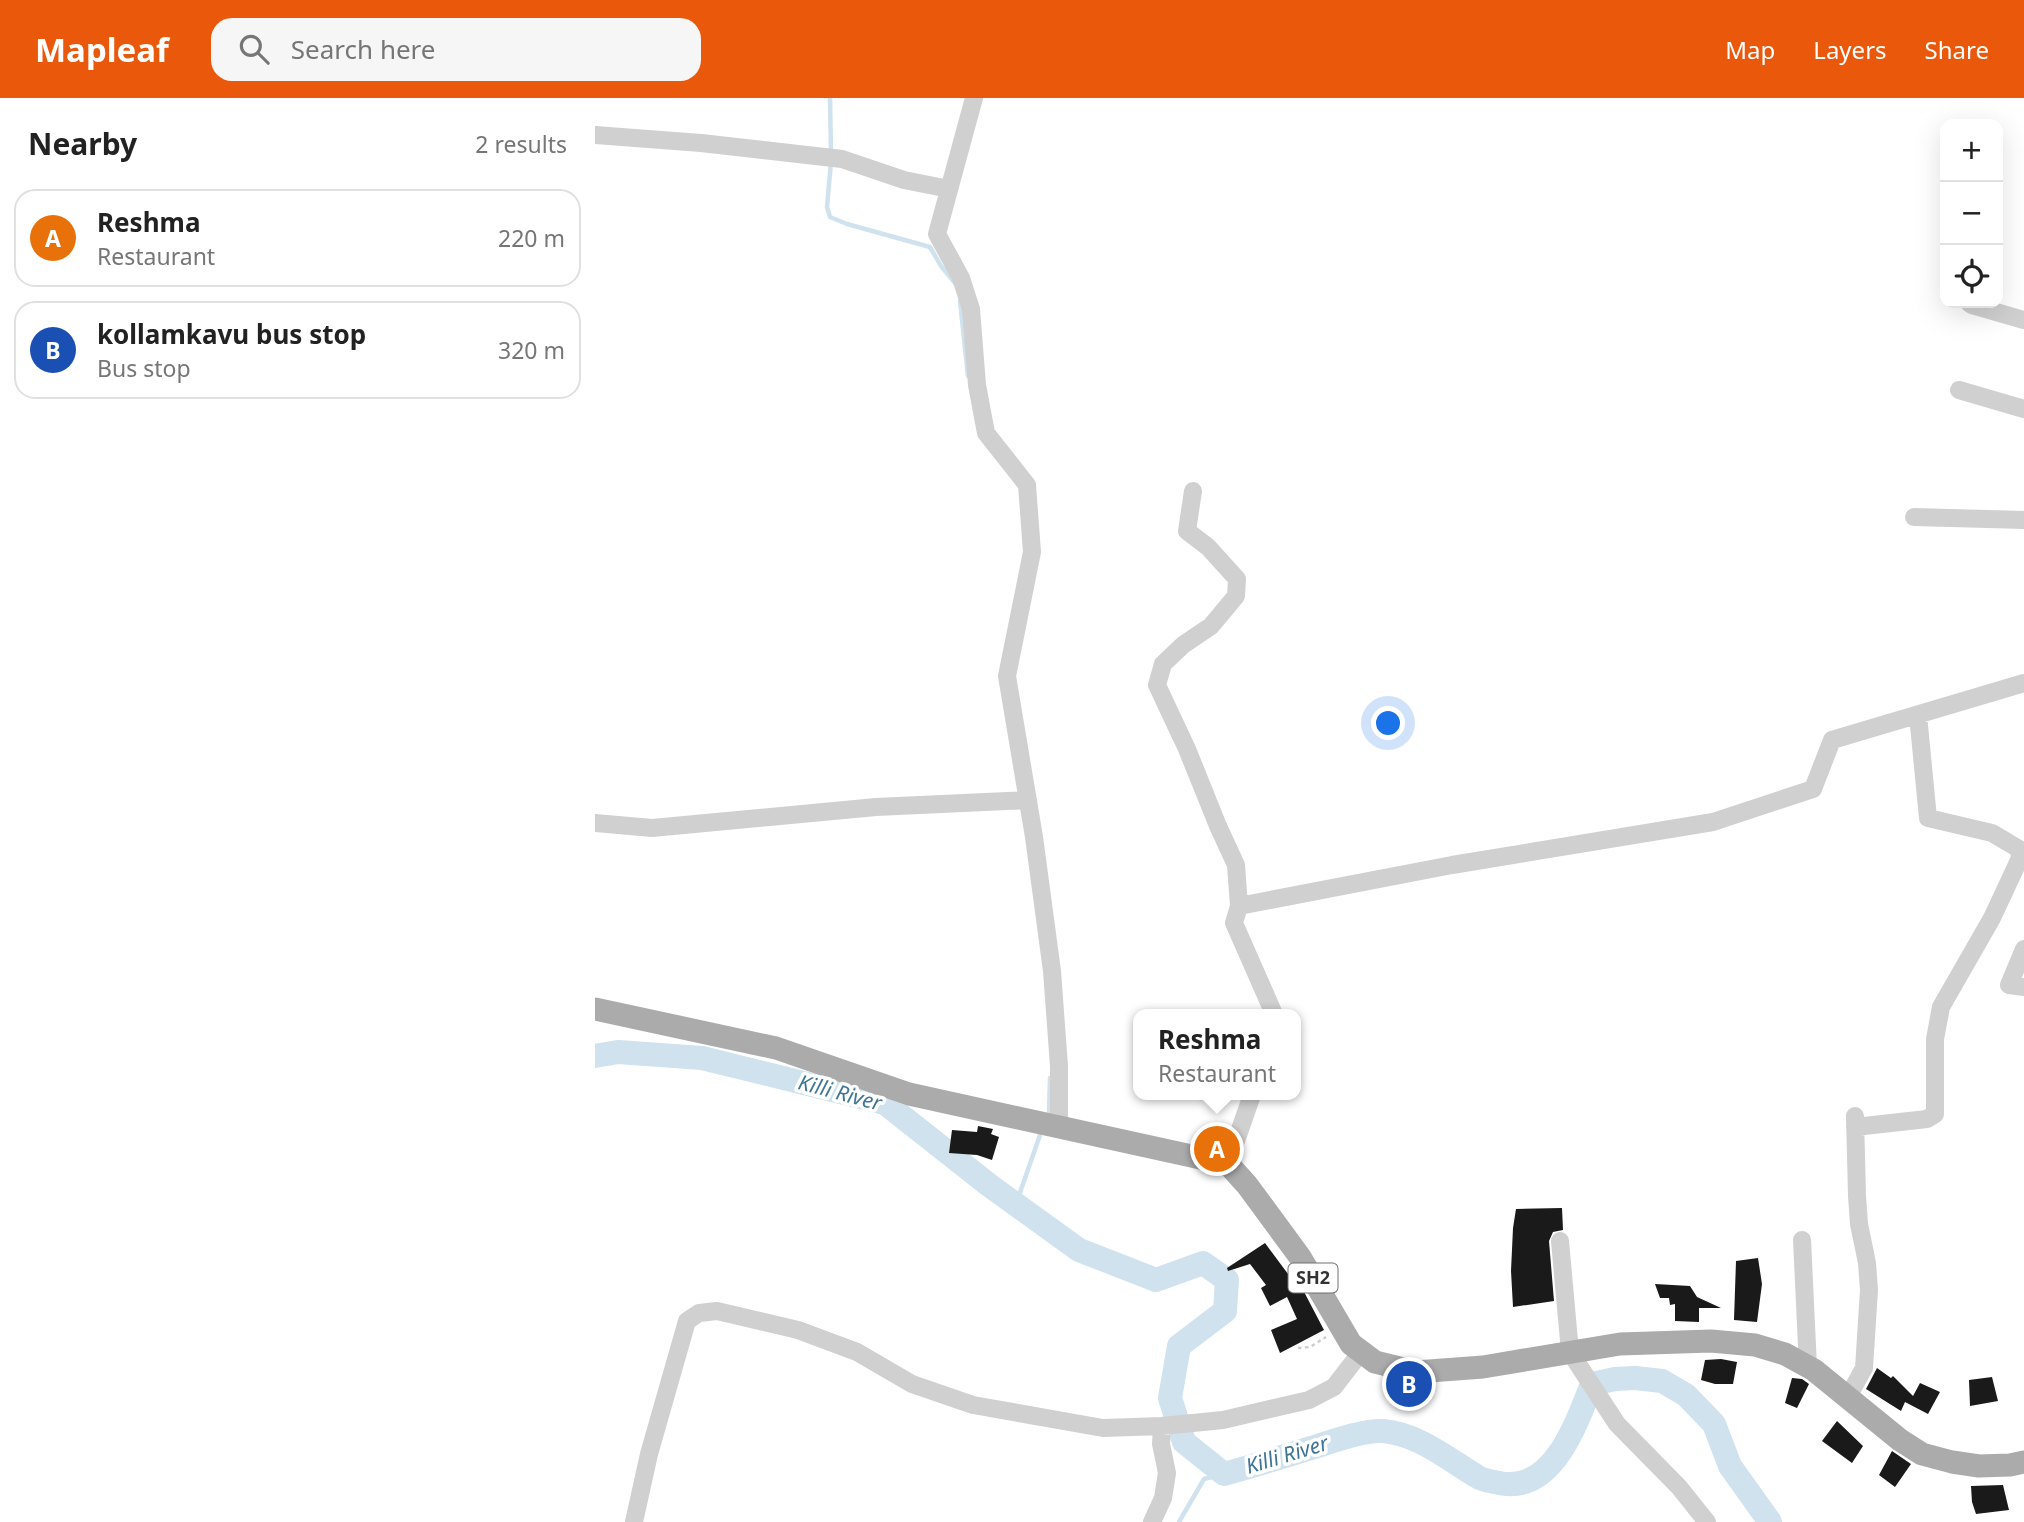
<!DOCTYPE html>
<html lang="en">
<head>
<meta charset="utf-8">
<style>
  body { margin:0; font-family:"Noto Sans",sans-serif; background:#f6f6f6; color:#222 }
  .controls { position:absolute; right:21px; top:21px; display:grid; overflow:hidden; border-radius:14px; box-shadow:0 7px 28px #0002 }
  .controls button { width:63px; height:63px; display:grid; place-items:center; padding:0; border:0; border-bottom:2px solid #e0e0e0; background:#fff; color:#222; font:35px sans-serif }
  .you { position:absolute; left:794px; top:626px; width:24px; height:24px; margin:-18px; border:5px solid #fff; border-radius:50%; background:#1a73e8; box-shadow:0 0 0 10px #1a73e833 }
  .badge { display:grid; place-items:center; width:46px; height:46px; border-radius:50%; background:#ea580c; color:#fff; font-size:23px; font-weight:700 }
  .pin { position:absolute; translate:-50% -50%; border:4px solid #fff; box-shadow:0 2px 7px #0006 }
  .popup { position:absolute; left:538px; top:911px; width:168px; height:91px; box-sizing:border-box; display:grid; place-content:center; border-radius:14px; background:#fff; filter:drop-shadow(0 2px 5px #0005); font-size:23px; white-space:nowrap; color:#767676 }
  .popup b { font-size:26px; color:#222 }
  .popup::after { content:''; position:absolute; left:50%; top:100%; margin-left:-14px; border:14px solid transparent; border-top-color:#fff }
  .list { margin:0; padding:0; list-style:none }
  h2 { display:flex; justify-content:space-between; align-items:center; height:91px; margin:0; padding:0 28px; font-size:30px }
  h2 small { font-size:23px; font-weight:400; color:#767676 }
  .list li { display:grid; grid-template-columns:46px 1fr auto; gap:21px; align-items:center; box-sizing:border-box; height:98px; margin:0 14px 14px; padding:0 14px; border:2px solid #e0e0e0; border-radius:21px }
  .list b { display:block; font-size:26px; white-space:nowrap }
  .list p { margin:0; font-size:23px; white-space:nowrap; color:#767676 }
  .list em { font-size:23px; font-style:normal; color:#767676 }
  .icon { flex:none; width:38px; height:38px; fill:none; stroke:currentColor; stroke-width:2; stroke-linecap:round; stroke-linejoin:round }
  .map { position:relative; flex:none; width:1429px; height:1424px; overflow:hidden }
  header { display:flex; align-items:center; gap:42px; box-sizing:border-box; height:98px; padding:0 35px; background:#ea580c; color:#fff }
  header strong { font-size:33px }
  nav { display:flex; gap:38px; margin-inline-start:auto; font-size:24px }
  .search { width:490px; height:63px; background:#f6f6f6; display:flex; align-items:center; gap:18px; box-sizing:border-box; padding:0 24px; border-radius:21px; color:#767676; font-size:26px }
  main { display:flex }
  aside { flex:1; background:#fff }
  .map>svg:first-child { display:block }
  .lines { fill:none; stroke-linecap:round; stroke-linejoin:round }
  .stream { stroke:#cfe2ee; stroke-width:4.5 }
  .river { stroke:#cfe2ee; stroke-width:24 }
  .building { fill:#1a1a1a }
  .path { stroke:#cdcdcd; stroke-width:2.5; stroke-dasharray:3.5 3.5; stroke-linecap:butt }
  .minor { stroke:#d0d0d0; stroke-width:18 }
  .major { stroke:#ababab; stroke-width:23 }
  .labels { text-anchor:middle; stroke-width:7; stroke-linejoin:round; paint-order:stroke }
  .shield { fill:#fff; stroke:#707070; stroke-width:2 }
  .shield-label { font-size:18px; font-weight:bold; fill:#333 }
  .water-label { font-size:21px; font-style:italic; fill:#3f7597; stroke:#fff }
</style>
</head>
<body>
<header>
<strong>Mapleaf</strong>
<div class="search"><svg class="icon" aria-label="search" viewBox="0 0 24 24"><circle cx="10" cy="10" r="6"/><path d="M15 15l6 6"/></svg>Search here</div>
<nav><a>Map</a><a>Layers</a><a>Share</a></nav>
</header>
<main>
<aside>
<h2>Nearby<small>2 results</small></h2>
<ul class="list">
<li><span class="badge" style="background:#e8710a">A</span><div><b>Reshma</b><p>Restaurant</p></div><em>220 m</em></li>
<li><span class="badge" style="background:#1a4fb4">B</span><div><b>kollamkavu bus stop</b><p>Bus stop</p></div><em>320 m</em></li>
</ul>
</aside>
<div class="map">
<svg width="1429" height="1424" viewBox="0 0 1429 1424">
  <rect width="100%" height="100%" fill="#fff"/>
  <g class="lines">
    <path class="stream" d="M 235,0 L 236,55
      M 236,64 L 232,109 L 235,119 L 252,126 L 335,149 L 346,168 L 360,185
      M 365,203 L 373,278
      M 454,1014 L 455,980
      M 421,1106 L 445,1037
      M 584,1424 L 609,1381 L 629,1376"/>
    <path class="river" d="M 0,958 L 23,954 L 107,960 L 290,1005 L 394,1087 L 484,1152 L 561,1182 L 608,1165 L 632,1182 L 630,1213 L 584,1248 L 575,1300 L 589,1344 L 629,1376 C 658,1368 687,1359 716,1350 C 736,1344 767,1332 788,1333 C 824,1336 854,1362 883,1379 C 889,1383 897,1383 904,1385 C 958,1396 981,1326 997,1286 L 1020,1281 L 1040,1280 L 1067,1283 L 1091,1297 L 1119,1326 L 1135,1368 L 1175,1424"/>
  </g>
  <path class="building" d="M 383,1028 L 398,1031 L 396,1036 L 404,1039 L 397,1062 L 382,1057 L 354,1055 L 357,1032 L 382,1034 Z
    M 967,1110 L 968,1132 L 958,1134 L 954,1143 L 959,1203 L 918,1209 L 916,1173 L 918,1130 L 921,1111 Z
    M 670,1145 L 693,1176 L 707,1190 L 729,1232 L 685,1255 L 676,1232 L 702,1221 L 692,1199 L 675,1208 L 666,1190 L 671,1187 L 655,1166 L 633,1173 L 632,1170 Z
    M 1163,1160 L 1167,1186 L 1162,1224 L 1139,1222 L 1141,1163 Z
    M 1060,1186 L 1095,1188 L 1102,1199 L 1126,1210 L 1104,1210 L 1104,1224 L 1080,1223 L 1080,1206 L 1075,1207 L 1074,1200 L 1065,1200 Z
    M 1126,1261 L 1142,1264 L 1138,1286 L 1120,1286 L 1106,1282 L 1110,1262 Z
    M 1282,1270 L 1296,1280 L 1298,1278 L 1318,1298 L 1325,1285 L 1345,1294 L 1333,1316 L 1310,1304 L 1306,1313 L 1271,1291 Z
    M 1397,1279 L 1403,1303 L 1375,1308 L 1374,1282 Z
    M 1197,1280 L 1207,1281 L 1214,1286 L 1202,1310 L 1190,1305 Z
    M 1242,1323 L 1268,1348 L 1257,1365 L 1227,1343 Z
    M 1297,1353 L 1316,1366 L 1300,1389 L 1284,1377 Z
    M 1408,1387 L 1414,1412 L 1381,1416 L 1377,1404 L 1376,1388 Z"/>
  <g class="lines">
    <path class="path" d="M 703,1250 L 715,1249 L 731,1239"/>
    <path class="minor" d="M 379,0 L 342,136 L 366,180 L 376,211 L 382,287 L 391,335 L 432,387 L 437,454 L 412,578 L 439,739 L 457,873 L 464,968 L 464,1028
      M 0,37 L 106,45 L 247,61 L 309,82 L 354,91
      M 1374,205 L 1377,207 L 1429,222
      M 1364,292 L 1429,311
      M 598,393 L 592,433 L 613,449 L 642,481 L 641,498 L 616,528 L 588,547 L 568,566 L 562,587 L 592,651 L 623,728 L 641,767 L 644,808
      M 1319,419 L 1429,422
      M 0,725 L 57,730 L 281,709 L 433,702
      M 1429,851 L 1414,887 L 1429,889
      M 679,916 L 639,825 L 644,808 L 857,767 L 1118,724 L 1218,691 L 1237,642 L 1429,585
      M 1260,1029 L 1332,1021 L 1340,1016 L 1340,941 L 1346,909 L 1397,820 L 1425,760 L 1424,751 L 1397,735 L 1333,720 L 1323,617
      M 633,1066 L 657,997
      M 1207,1142 L 1213,1269
      M 965,1143 L 975,1254 L 1022,1326 L 1084,1389 L 1112,1424
      M 1253,1299 L 1269,1270 L 1274,1192 L 1272,1165 L 1264,1126 L 1262,1098 L 1260,1018
      M 39,1424 L 54,1356 L 92,1223 L 104,1215 L 122,1213 L 203,1232 L 262,1254 L 317,1286 L 378,1307 L 508,1330 L 567,1328
      M 557,1424 L 568,1400 L 572,1375 L 566,1346 L 567,1328 L 628,1322 L 714,1302 L 739,1289 L 766,1254"/>
    <path class="major" d="M 0,911 L 181,950 L 314,996 L 633,1066 L 652,1087 L 705,1159 L 756,1246 L 780,1264 L 821,1274 L 888,1269 L 1025,1246 L 1116,1243 L 1160,1247 L 1190,1256 L 1219,1272 L 1305,1342 L 1327,1356 L 1357,1364 L 1384,1368 L 1415,1367 L 1429,1364"/>
  </g>
  <g class="labels">
    <rect class="shield" x="693.5" y="1165.5" width="49" height="29" rx="5"/>
    <g class="shield-label">
      <text x="718" y="1186">SH2</text>
    </g>
    <g class="water-label">
      <text transform="translate(245 995) rotate(15)" y="7">Killi River</text>
      <text transform="translate(692 1357) rotate(-17)" y="7">Killi River</text>
    </g>
  </g>
</svg>
<div class="controls">
<button>+</button>
<button>−</button>
<button><svg class="icon" aria-label="locate" viewBox="0 0 24 24"><circle cx="12" cy="12" r="6"/><path d="M12 2v4M12 18v4M2 12h4M18 12h4"/></svg></button>
</div>
<div class="you"></div>
<div class="pin badge" style="left:622px;top:1051px;background:#e8710a">A</div>
<div class="popup"><b>Reshma</b>Restaurant</div>
<div class="pin badge" style="left:814px;top:1286px;background:#1a4fb4">B</div>
</div>
</main>
</body>
</html>
